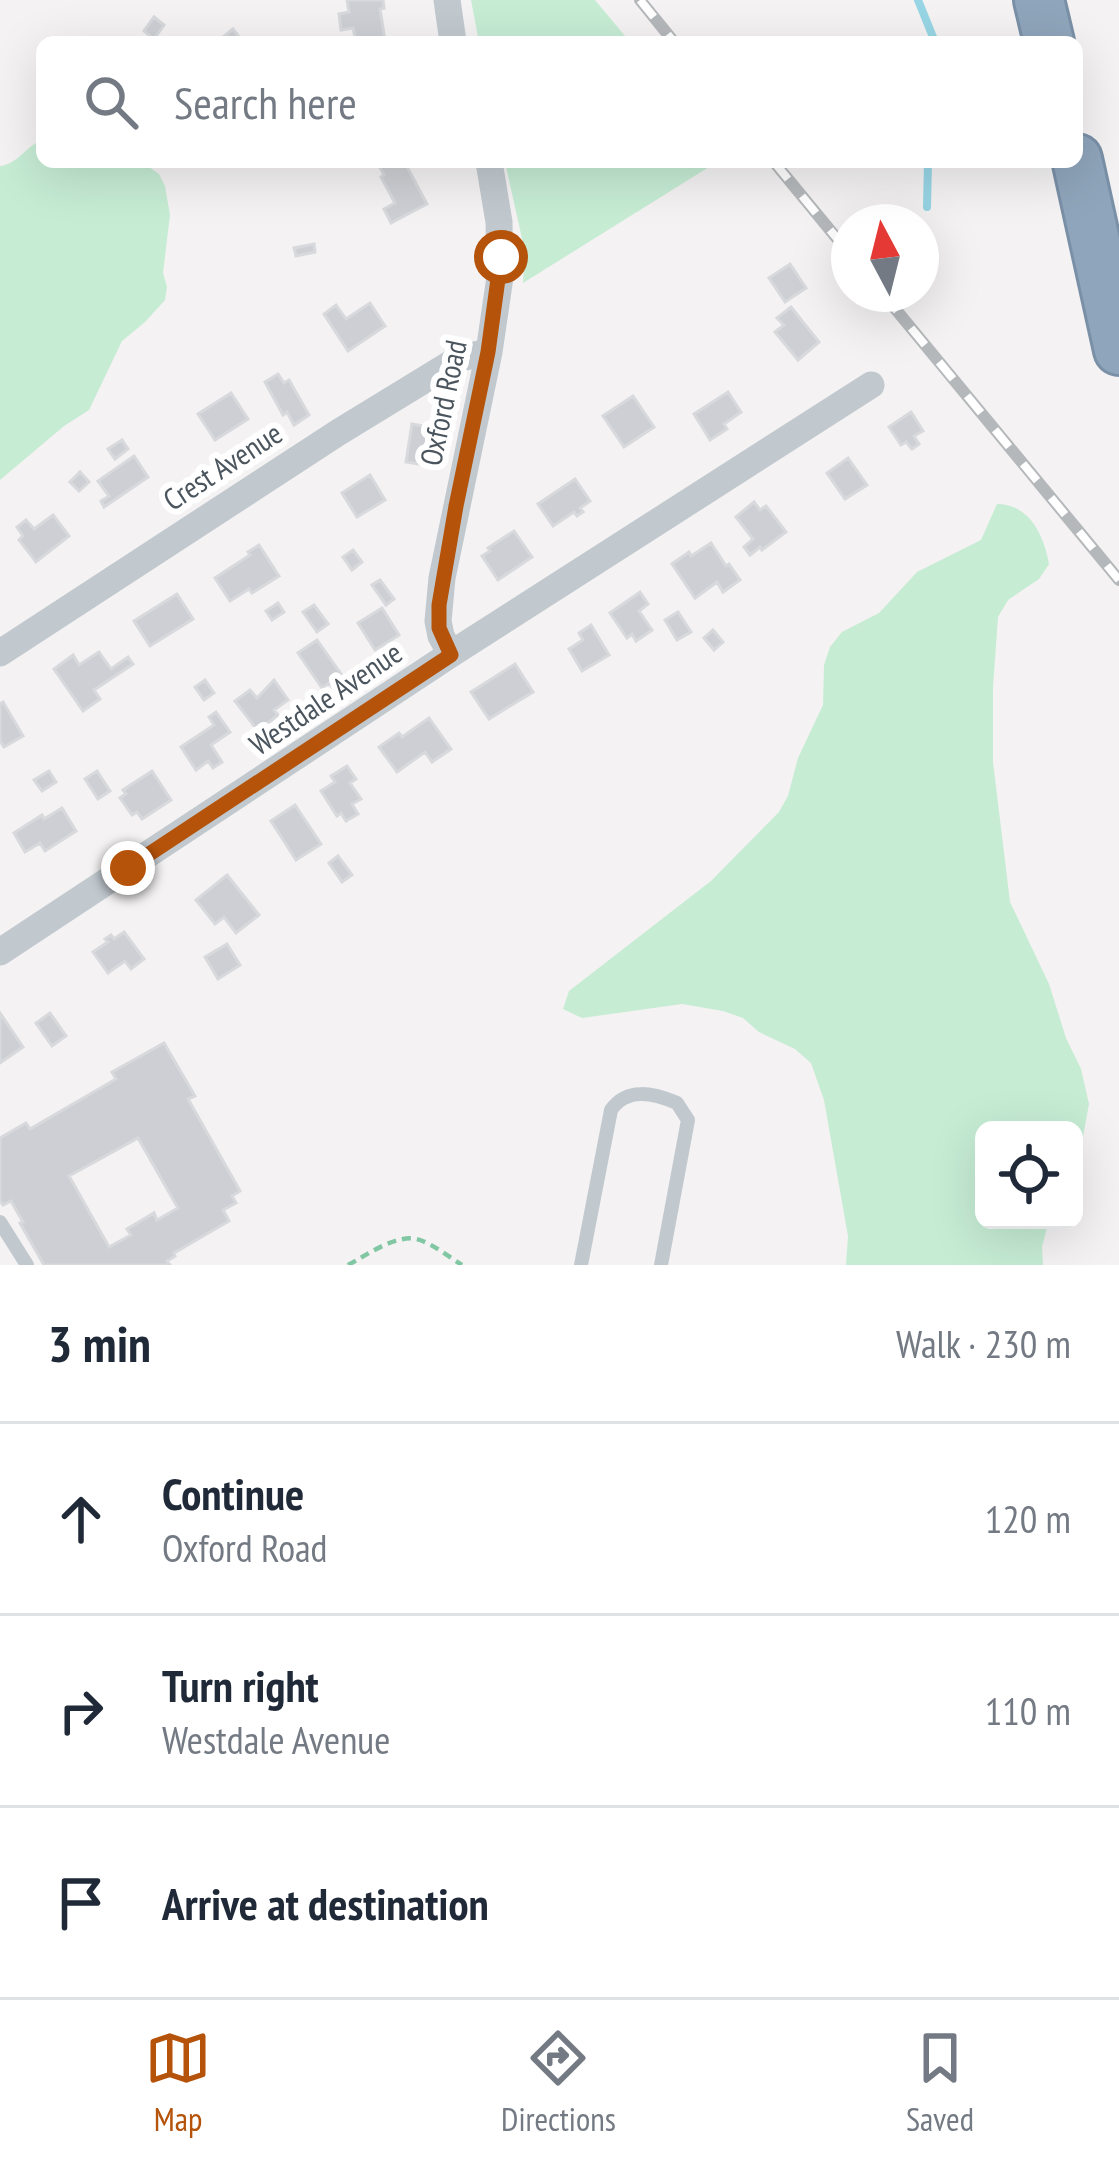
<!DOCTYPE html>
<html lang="en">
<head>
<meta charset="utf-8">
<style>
  body { margin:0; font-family:"PT Sans Narrow",sans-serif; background:#f6f6f7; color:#1f2937 }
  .controls { position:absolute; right:36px; bottom:36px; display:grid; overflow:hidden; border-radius:18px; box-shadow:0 12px 48px #0002 }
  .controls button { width:108px; height:108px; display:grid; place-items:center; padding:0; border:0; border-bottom:3px solid #e0e1e3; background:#fff; color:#1f2937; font:60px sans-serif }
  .compass { position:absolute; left:831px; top:204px; width:108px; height:108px; border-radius:50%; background:#fff; box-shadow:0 12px 48px #0002; rotate:353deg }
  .stop { position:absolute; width:36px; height:36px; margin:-27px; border:9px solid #b45309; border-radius:50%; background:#fff }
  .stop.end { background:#b45309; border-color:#fff; box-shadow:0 3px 12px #0008 }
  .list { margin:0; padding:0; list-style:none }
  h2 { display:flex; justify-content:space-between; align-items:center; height:156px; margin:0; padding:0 48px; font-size:51px }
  h2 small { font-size:39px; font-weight:400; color:#747a83 }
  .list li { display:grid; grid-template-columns:78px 1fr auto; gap:36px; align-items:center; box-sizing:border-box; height:192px; padding:0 48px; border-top:3px solid #e0e1e3 }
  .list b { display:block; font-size:45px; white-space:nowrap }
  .list p { margin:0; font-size:39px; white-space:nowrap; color:#747a83 }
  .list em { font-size:39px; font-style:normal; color:#747a83 }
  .icon { flex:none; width:66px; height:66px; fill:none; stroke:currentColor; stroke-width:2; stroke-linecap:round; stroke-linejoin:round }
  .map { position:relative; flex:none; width:1119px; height:1265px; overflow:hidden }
  .search { position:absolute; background:#fff; box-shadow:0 12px 48px #0002; left:36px; right:36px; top:36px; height:132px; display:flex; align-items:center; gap:30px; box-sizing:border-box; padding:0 42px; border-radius:18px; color:#747a83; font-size:45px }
  .sheet { height:732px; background:#fff }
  nav { display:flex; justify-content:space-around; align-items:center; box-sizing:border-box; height:168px; border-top:3px solid #e0e1e3; background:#fff; font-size:33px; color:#747a83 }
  nav a { display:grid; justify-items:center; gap:6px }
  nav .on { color:#b45309 }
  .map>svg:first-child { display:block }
  .green { fill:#c6ecd4 }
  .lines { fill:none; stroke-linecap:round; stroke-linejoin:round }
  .stream { stroke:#98d6e5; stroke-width:8 }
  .building { fill:#cdcfd4; stroke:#d7d9dd; stroke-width:3; fill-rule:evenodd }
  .highway-casing { stroke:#7a90a7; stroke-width:54 }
  .path { stroke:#81c7a4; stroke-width:4.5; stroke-dasharray:9 6; stroke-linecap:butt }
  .lane { stroke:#c1c9cf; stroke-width:14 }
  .street { stroke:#c1c9cf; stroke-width:27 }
  .highway { stroke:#8fa5bb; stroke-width:48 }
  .rail-casing { stroke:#b5b8bb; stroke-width:12 }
  .rail { stroke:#fff; stroke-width:8; stroke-dasharray:22; stroke-linecap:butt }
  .route { stroke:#b45309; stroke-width:15 }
  .labels { text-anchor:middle; stroke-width:12; stroke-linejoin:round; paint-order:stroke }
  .street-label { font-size:30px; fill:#4b555e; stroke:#fff }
</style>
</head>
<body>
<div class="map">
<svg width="1119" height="1265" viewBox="0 0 1119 1265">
  <rect width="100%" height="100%" fill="#f4f2f2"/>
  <path class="green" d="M 471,0 L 595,0 L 630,42 L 479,42 Z
    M 42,140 L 42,162 L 142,162 L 159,174 L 165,186 L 170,215 L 163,273 L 167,287 L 165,300 L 145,322 L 122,341 L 89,410 L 64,426 L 0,480 L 0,166 C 18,164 25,147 42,140 Z
    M 505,162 L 717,162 L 523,283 L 525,252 Z
    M 997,504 C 1029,504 1044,535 1049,564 L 1039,579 L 1008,600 L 998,617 L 993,687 L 993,762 L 1010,902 L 1049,984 L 1066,1038 L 1081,1069 L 1089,1104 L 1082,1142 L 1074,1159 L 1074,1130 L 984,1130 L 984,1220 L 1049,1220 L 1042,1247 L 1043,1265 L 846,1265 L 848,1236 L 824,1100 L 811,1063 L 795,1049 L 759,1032 L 743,1018 L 723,1011 L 682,1004 L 582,1018 L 563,1009 L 569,991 L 711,881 L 779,812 L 788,796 L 798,758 L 823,705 L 824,665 L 830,647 L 842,632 L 879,613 L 917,572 L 981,540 Z"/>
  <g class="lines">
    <path class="stream" d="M 918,0 L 935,42
      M 927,207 L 928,162"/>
  </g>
  <path class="building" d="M 347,0 L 383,0 L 384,8 L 380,9 L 385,40 L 356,42 L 353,28 L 341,30 L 339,14 L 349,12 Z
    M 154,17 L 164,25 L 154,39 L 144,31 Z
    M 233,29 L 243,42 L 217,42 Z
    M 377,162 L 409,162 L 406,165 L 427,204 L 391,223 L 384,209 L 395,203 L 381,177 L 384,175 Z
    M 314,244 L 315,252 L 296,256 L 294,248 Z
    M 790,264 L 806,288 L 785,302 L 769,278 Z
    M 370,303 L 385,326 L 348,351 L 324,314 L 336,305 L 346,319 Z
    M 791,307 L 819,342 L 798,360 L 775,332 L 784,325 L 777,318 Z
    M 278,374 L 284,383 L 289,380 L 309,415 L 294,425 L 287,412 L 283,415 L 265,382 Z
    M 728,392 L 741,412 L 724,424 L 727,429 L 710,440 L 694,414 Z
    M 231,393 L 248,419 L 215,440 L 198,414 Z
    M 633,396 L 654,427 L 624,447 L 603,416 Z
    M 911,412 L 923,431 L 914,436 L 919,444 L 912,449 L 906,442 L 901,445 L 889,427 Z
    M 412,424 L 438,429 L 432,466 L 406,462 Z
    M 122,440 L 128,449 L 115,459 L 108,449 Z
    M 134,456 L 148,477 L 104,507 L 101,501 L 109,496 L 98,481 Z
    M 848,458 L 867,485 L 845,499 L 827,473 Z
    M 80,472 L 89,482 L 79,491 L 70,482 Z
    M 370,475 L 385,500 L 357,517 L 342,493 Z
    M 575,479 L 590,501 L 580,508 L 583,512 L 577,516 L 574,512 L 553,526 L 538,504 Z
    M 754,502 L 760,510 L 766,506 L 786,532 L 762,550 L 760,547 L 750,555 L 744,547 L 753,539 L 736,517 Z
    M 53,515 L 69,536 L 36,562 L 19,540 L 23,536 L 17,527 L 26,520 L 34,529 Z
    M 514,531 L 532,557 L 498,580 L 482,556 L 490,551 L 488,548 Z
    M 711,543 L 726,566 L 729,564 L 740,580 L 723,592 L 717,582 L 695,598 L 672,564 L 689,552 L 691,556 Z
    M 259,545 L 279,576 L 252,593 L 249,589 L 230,601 L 215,578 L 250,555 L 248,552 Z
    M 353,550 L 362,562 L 352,570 L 343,557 Z
    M 380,580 L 394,599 L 386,605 L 372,585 Z
    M 640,592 L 648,604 L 639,611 L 652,630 L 636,641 L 632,634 L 627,638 L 610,613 Z
    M 177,594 L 193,619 L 150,646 L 134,621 Z
    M 278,603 L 284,612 L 272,620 L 266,611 Z
    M 314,605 L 328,624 L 317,632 L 303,612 Z
    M 382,608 L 399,635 L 375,650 L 358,623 Z
    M 678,612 L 691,632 L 677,640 L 665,620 Z
    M 591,625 L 609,655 L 582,671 L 569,649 L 583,640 L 579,633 Z
    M 713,630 L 723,642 L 714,650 L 704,638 Z
    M 317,640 L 346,681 L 334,690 L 329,683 L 322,688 L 298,653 Z
    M 99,652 L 111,669 L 128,657 L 133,664 L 94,690 L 100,699 L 83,711 L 54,669 L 73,655 L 79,665 Z
    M 515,664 L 533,692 L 489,719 L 471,692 Z
    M 205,680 L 214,693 L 204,700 L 195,687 Z
    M 274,680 L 288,700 L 274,710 L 278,715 L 258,731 L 235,701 L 250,690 L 257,698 Z
    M 3,702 L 23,736 L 4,747 L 0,741 L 0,704 Z
    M 216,712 L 230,732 L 211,745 L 222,762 L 213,768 L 208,761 L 196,770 L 181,747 L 214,725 L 209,717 Z
    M 429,718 L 451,749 L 432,762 L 425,752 L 397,772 L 379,747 L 399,733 L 402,737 Z
    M 347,766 L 356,779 L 350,783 L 361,799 L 352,804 L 358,814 L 346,821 L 341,813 L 337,816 L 321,791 L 335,782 L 331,776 Z
    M 49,771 L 56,782 L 42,791 L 34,780 Z
    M 97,771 L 110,791 L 98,799 L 85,779 Z
    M 152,771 L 171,800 L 142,819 L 137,812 L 132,815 L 120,798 L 126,794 L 123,790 Z
    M 295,805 L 321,844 L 296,860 L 271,821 Z
    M 62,808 L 76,831 L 45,851 L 40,843 L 25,852 L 14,833 L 42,815 L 44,819 Z
    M 338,856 L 352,875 L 342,882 L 329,863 Z
    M 227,875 L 259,915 L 236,933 L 224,917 L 215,924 L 196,900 Z
    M 124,932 L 144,959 L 131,969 L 125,961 L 108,973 L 93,952 L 108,942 L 105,939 L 111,935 L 114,939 Z
    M 227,944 L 240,965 L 218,979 L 205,957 Z
    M 0,1013 L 23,1047 L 0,1063 Z
    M 50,1013 L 66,1036 L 52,1046 L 36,1023 Z
    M 164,1043 L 195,1096 L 188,1099 L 240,1191 L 232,1196 L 236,1203 L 223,1210 L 229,1221 L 174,1253 L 175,1256 L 167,1261 L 170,1265 L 44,1265 L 20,1223 L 23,1222 L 11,1201 L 3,1205 L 0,1200 L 0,1138 L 26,1123 L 30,1129 L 116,1079 L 112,1072 ZM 138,1138 L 178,1208 L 157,1220 L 154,1213 L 127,1229 L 131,1235 L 109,1247 L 69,1176 Z"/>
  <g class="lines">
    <g class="highway-casing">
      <path id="highway" d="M 1039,0 L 1049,42
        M 1077,159 L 1119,350"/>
    </g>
    <path class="path" d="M 348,1265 C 367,1255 398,1232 420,1240 C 434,1245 449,1257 462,1265"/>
    <path class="lane" d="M 0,1222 L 27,1265
      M 581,1265 L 611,1110 C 627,1087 653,1093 677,1103 L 688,1120 L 661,1265"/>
    <path class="street" d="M 447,0 L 453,42
      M 0,653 L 339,432 L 460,358 L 489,352
      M 451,654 L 441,636 L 438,621 L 442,578 L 489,352 L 500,277 L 499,222 L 489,162
      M 0,952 L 451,654 L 871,385"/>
    <use href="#highway" class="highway"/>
    <g class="rail-casing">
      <path id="rail" d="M 640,0 L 674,42
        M 774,162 L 849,253
        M 883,294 L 1119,580"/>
    </g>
    <use href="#rail" class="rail"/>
  </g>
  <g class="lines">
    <path class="route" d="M 128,868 L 451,655 L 439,628 L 439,605 L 456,506 L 488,352 L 501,257"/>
  </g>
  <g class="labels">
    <g class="street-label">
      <text transform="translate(444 403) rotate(-78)" y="10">Oxford Road</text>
      <text transform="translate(223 467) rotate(-33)" y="10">Crest Avenue</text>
      <text transform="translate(326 699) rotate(-34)" y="10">Westdale Avenue</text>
    </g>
  </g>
</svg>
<div class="controls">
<button><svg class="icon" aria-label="locate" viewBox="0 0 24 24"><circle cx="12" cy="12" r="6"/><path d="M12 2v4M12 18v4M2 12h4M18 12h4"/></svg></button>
</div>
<svg class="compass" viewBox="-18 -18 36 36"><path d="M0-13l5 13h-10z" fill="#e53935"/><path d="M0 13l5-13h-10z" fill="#747a83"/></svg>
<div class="stop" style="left:501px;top:257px"></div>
<div class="stop end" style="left:128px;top:868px"></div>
<div class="search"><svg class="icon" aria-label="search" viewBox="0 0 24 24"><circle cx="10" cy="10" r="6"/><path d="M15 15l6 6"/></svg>Search here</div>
</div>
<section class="sheet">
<h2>3 min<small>Walk · 230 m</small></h2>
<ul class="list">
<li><svg class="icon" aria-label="ahead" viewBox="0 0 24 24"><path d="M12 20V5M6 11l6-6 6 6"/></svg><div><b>Continue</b><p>Oxford Road</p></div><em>120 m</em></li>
<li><svg class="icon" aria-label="right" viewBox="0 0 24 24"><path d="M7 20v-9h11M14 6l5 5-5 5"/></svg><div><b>Turn right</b><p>Westdale Avenue</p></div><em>110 m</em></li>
<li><svg class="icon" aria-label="arrive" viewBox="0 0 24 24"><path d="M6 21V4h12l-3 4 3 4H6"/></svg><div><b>Arrive at destination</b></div></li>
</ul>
</section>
<nav>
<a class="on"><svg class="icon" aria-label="map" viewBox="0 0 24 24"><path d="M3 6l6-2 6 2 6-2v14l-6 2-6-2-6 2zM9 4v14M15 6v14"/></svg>Map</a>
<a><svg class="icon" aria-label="directions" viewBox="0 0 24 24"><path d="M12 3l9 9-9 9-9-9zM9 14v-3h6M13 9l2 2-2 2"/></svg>Directions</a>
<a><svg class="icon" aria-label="saved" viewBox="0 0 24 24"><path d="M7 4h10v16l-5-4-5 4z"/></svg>Saved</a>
</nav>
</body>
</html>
